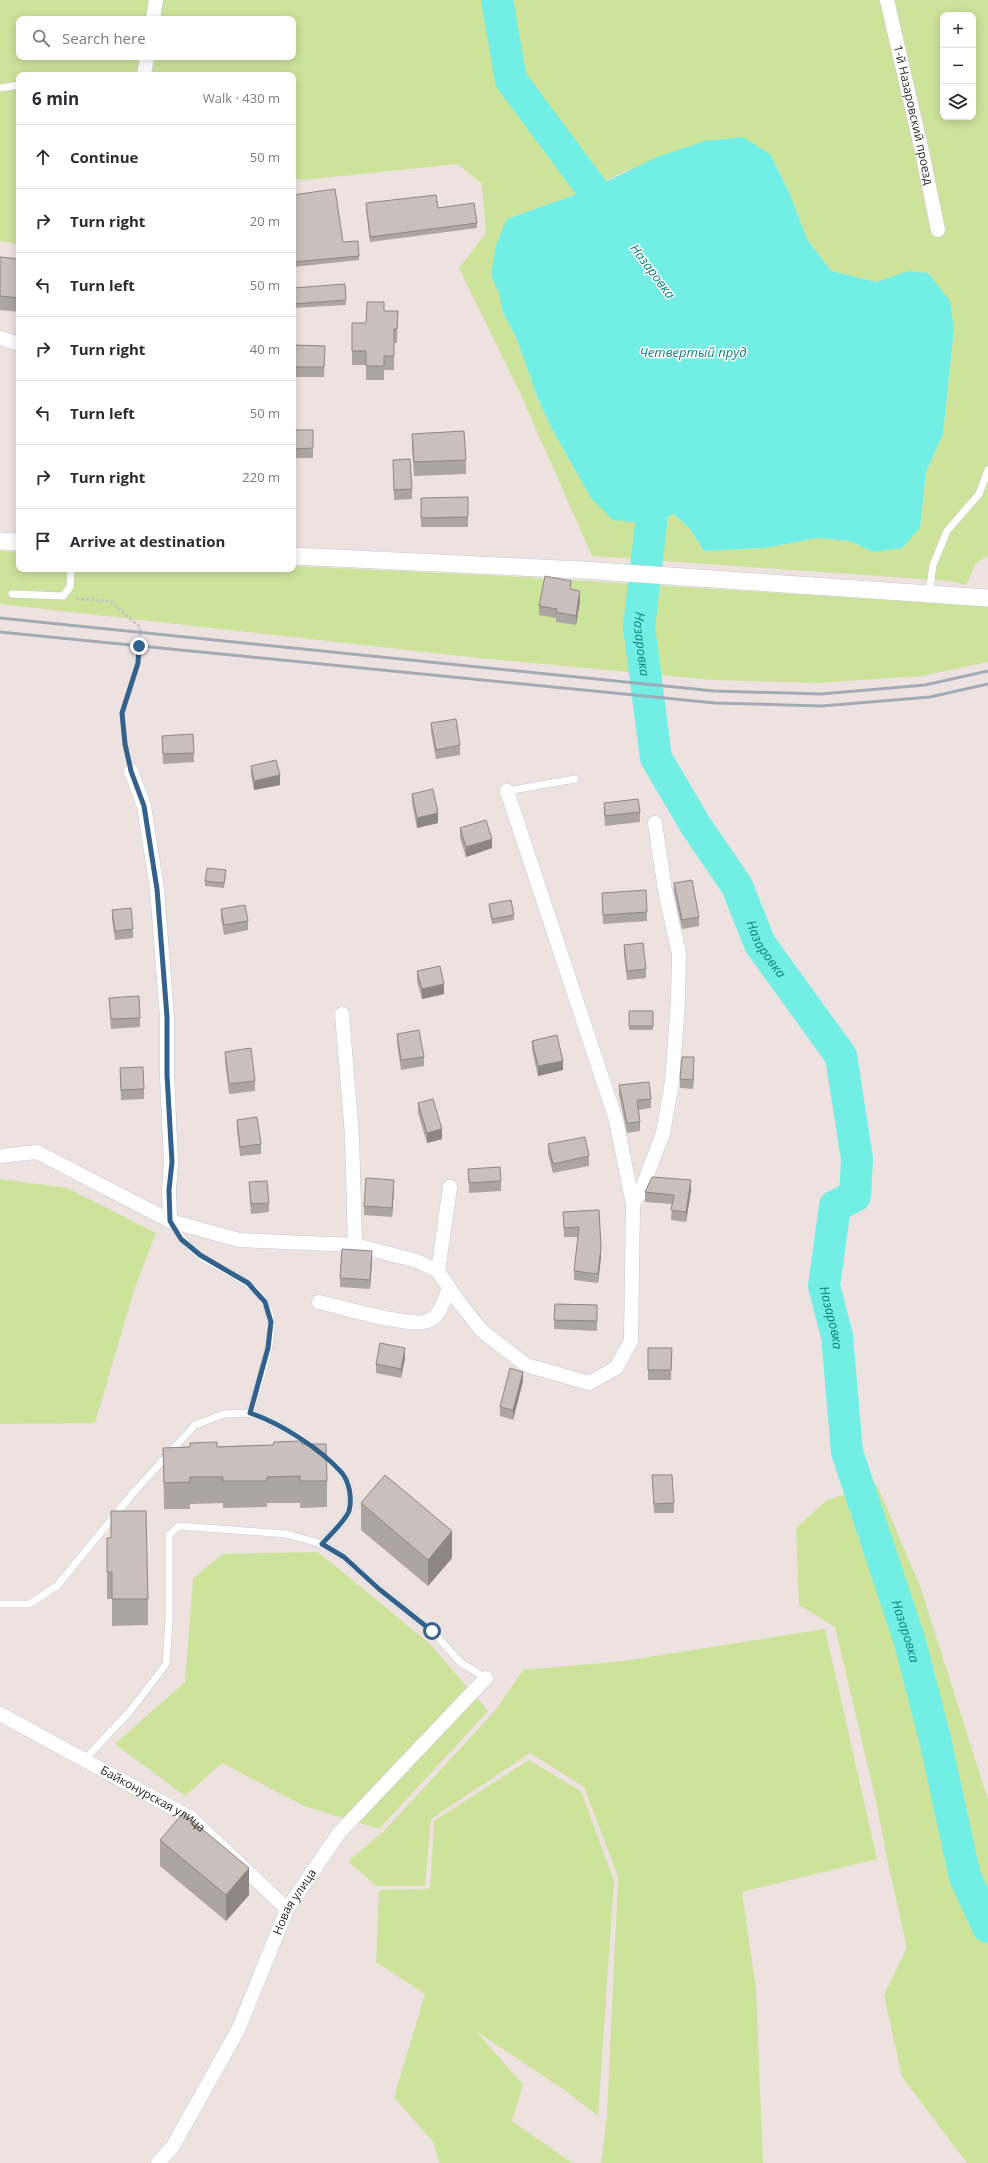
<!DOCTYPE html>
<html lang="en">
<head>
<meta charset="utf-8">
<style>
  body { margin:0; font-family:"Open Sans",sans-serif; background:#f7f7f7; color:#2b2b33 }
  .controls { position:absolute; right:12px; top:12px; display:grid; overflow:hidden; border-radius:8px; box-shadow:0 2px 10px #0003 }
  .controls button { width:36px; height:36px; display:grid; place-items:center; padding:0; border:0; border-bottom:1px solid #e1e1e2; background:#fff; color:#2b2b33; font:20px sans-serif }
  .stop { position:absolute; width:12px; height:12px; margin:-9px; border:3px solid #34618c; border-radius:50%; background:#fff }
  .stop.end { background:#34618c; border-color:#fff; box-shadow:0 1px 4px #0008 }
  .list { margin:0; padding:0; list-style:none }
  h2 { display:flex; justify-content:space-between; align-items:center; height:52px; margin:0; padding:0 16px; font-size:17px }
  h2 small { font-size:13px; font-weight:400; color:#7c7c81 }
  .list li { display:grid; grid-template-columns:26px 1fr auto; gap:12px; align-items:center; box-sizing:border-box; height:64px; padding:0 16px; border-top:1px solid #e1e1e2 }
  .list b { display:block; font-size:15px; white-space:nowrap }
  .list em { font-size:13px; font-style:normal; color:#7c7c81 }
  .icon { flex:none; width:22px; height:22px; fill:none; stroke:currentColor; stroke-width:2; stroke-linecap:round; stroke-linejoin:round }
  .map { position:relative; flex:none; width:988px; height:2163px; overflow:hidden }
  .search { position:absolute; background:#fff; box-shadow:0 2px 10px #0003; left:16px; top:16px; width:280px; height:44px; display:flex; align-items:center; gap:10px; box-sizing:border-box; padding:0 14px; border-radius:8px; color:#7c7c81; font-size:15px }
  .panel { position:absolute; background:#fff; box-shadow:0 2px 10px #0003; left:16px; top:72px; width:280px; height:500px; border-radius:8px }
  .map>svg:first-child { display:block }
  .green { fill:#cde39c; fill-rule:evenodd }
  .water { fill:#73eee4 }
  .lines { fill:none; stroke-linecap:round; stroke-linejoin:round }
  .river { stroke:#73eee4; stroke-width:32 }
  .service-casing { stroke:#c3cbd2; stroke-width:8 }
  .minor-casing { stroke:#c3cbd2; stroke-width:15 }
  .tertiary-casing { stroke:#c3cbd2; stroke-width:18 }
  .path { stroke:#c4c4c4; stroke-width:2.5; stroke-dasharray:3 2; stroke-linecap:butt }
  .service { stroke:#fff; stroke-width:7 }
  .minor { stroke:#fff; stroke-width:14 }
  .tertiary { stroke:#fff; stroke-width:17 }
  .rail { stroke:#a1abb6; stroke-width:3 }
  .wall { fill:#ada5a3 }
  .shaded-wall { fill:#8d8684 }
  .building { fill:#c9c0bd; stroke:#8d8684 }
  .route { stroke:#34618c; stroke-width:5 }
  .labels { text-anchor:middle; stroke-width:3; stroke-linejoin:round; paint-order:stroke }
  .street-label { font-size:12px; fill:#2c2c2c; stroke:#fff }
  .water-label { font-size:13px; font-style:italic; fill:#0f8281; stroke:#fff }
</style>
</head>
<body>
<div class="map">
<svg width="988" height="2163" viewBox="0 0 988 2163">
  <rect width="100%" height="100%" fill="#ede2df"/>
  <path class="green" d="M 0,0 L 988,0 L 988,556 L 976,563 L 966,585 L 950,581 L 592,556 L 520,393 L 459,268 L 486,233 L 482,184 L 458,164 L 303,180 L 293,178 L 293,75 L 19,75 L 19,244 L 0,241 ZM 943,15 L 973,15 L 973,117 L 943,117 ZM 19,19 L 293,19 L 293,57 L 19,57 ZM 770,154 L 789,192 L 807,239 L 831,271 L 877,282 L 908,271 L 954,329 L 943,434 L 926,472 L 920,528 L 873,552 L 850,541 L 818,538 L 764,548 L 704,551 L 690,529 L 674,514 L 651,524 L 591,498 L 552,429 L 538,399 L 516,337 L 503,313 L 499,293 L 491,275 L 507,219 L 591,189 L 627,170 Z
    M 0,551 L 19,552 L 19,569 L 293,569 L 293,566 L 504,576 L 988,606 L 988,662 L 922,676 L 818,683 L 714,680 L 478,658 L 0,604 Z
    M 0,1179 L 67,1188 L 156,1233 L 134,1290 L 95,1423 L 0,1424 Z
    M 877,1485 L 920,1586 L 988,1800 L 988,2163 L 967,2163 L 902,2077 L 884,1995 L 907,1948 L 889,1868 L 876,1801 L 835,1627 L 799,1605 L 796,1528 L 827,1500 Z
    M 318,1552 L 429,1643 L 488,1711 L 379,1829 L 304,1806 L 222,1763 L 185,1796 L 115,1744 L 185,1682 L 193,1578 L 223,1554 Z
    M 825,1629 L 877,1859 L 742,1892 L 756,1989 L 763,2163 L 601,2163 L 607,2116 L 618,1877 L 584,1787 L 530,1753 L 431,1819 L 425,1886 L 376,1886 L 348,1861 L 384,1831 L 495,1711 L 523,1670 L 624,1661 Z
    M 529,1760 L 581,1791 L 614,1881 L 598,2116 L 563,2089 L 477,2032 L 523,2085 L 512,2121 L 572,2163 L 439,2163 L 434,2143 L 394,2097 L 425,1994 L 376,1962 L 379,1890 L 430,1889 L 434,1821 Z"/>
  <path class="water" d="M 743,137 L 770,154 L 789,192 L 807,239 L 831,271 L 877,282 L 908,271 L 928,273 L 950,301 L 954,329 L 943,434 L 926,472 L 920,528 L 902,548 L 873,552 L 850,541 L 818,538 L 764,548 L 704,551 L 690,529 L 674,514 L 651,524 L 613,520 L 591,498 L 552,429 L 538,399 L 516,337 L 503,313 L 499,293 L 491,275 L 496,245 L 507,219 L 591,189 L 657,157 L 705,141 Z"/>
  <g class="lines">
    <g class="river">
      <path d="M 497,0 L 511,80 L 618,224"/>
      <path id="s1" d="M 653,480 L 651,524 L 639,627 L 656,758 L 696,826 L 737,886 L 760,944 L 841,1056 L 857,1159 L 855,1196 L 835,1206 L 824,1286 L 837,1336 L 847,1452 L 910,1642 L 935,1739 L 965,1877 L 988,1927"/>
    </g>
    <g class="service-casing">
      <path id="service" d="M 0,88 L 19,85
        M 12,594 L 63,596 L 70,587 L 71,569
        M 929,594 L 933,565 L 947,531 L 979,494 L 988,470
        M 507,791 L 575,779
        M 171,1222 C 179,1235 187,1246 200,1256 C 227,1274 266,1284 271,1321 C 273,1345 257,1389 250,1413 C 280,1423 321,1449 342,1473 C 350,1483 352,1500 349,1511 C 346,1520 328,1537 322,1544
        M 0,1604 L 29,1604 L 57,1586 L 134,1492 L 195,1425 L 224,1414 L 250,1413
        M 84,1760 L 131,1710 L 166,1664 L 169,1621 L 169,1535 L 179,1526 L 286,1534 L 322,1544 L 344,1557 L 379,1589 L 432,1631 L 461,1663 L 486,1678"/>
    </g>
    <g class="minor-casing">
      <g id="minor">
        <path id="s2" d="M 887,0 L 921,147 L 938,230"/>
        <path d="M 153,19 L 156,0"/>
        <path d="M 144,75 L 147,57"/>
        <path d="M 0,338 L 19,344"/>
        <path d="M 131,771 L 144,806 L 157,889 L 167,1017 L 167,1075 L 171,1162 L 169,1190 L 170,1221"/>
        <path d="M 342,1014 L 352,1135 L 355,1245"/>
        <path d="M 0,1156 L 37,1152 L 170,1221 L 239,1240 L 355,1245 L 417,1261 L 438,1271 L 458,1301 L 482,1331 L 526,1365 L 589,1383 L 616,1368 L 631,1341 L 633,1204 L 616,1120 L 507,791"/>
        <path d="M 633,1204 L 641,1191 L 663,1133 L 672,1082 L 678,1002 L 679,954 L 665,890 L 655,823"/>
        <path d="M 438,1271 L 450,1187"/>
        <path d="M 319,1302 C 341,1307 410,1328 428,1321 C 441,1315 444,1300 449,1287"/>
        <path id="s3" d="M 0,1714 L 191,1818 L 287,1909"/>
        <path id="s4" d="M 158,2163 L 173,2146 L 239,2028 L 287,1909 L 339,1833 L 486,1678"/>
      </g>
    </g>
    <g class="tertiary-casing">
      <path id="tertiary" d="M 0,541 L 19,542
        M 293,556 L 582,570 L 988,598"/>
    </g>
    <path class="path" d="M 76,599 L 110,601 L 140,627 L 138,663 L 122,713 L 128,755"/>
    <use href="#service" class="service"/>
    <use href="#minor" class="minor"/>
    <use href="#tertiary" class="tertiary"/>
    <path class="rail" d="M 0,618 L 714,691 L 821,694 L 925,685 L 988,671
      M 0,632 L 715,703 L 822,706 L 930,697 L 988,684"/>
  </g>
  <path class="wall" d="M 293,195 L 343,242 L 359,256 L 359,260 L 293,267 Z
    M 366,203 L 438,208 L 477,223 L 477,228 L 370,242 L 366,208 Z
    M 0,257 L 19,259 L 19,312 L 0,310 Z
    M 293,288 L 346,300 L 346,305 L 293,308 Z
    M 384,311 L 398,311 L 397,343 L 394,343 L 394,370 L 384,370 L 384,380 L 366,380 L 366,365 L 352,365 L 352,323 L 366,323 Z
    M 293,345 L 325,346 L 324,377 L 293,377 Z
    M 293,430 L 313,430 L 313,458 L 293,458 Z
    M 412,434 L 466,460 L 466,474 L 414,476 L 412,448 Z
    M 393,460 L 412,489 L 412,499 L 394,500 Z
    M 468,497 L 468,527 L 421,527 L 421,498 Z
    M 571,590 L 580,601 L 576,625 L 556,622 L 556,618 L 539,615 L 539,606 Z
    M 431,723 L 460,745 L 460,755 L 436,759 L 431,732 Z
    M 162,736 L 194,753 L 194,762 L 163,764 Z
    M 251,766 L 280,785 L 254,790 L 251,775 Z
    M 412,794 L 438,823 L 417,828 L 412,803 Z
    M 604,803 L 640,812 L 640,822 L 605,826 L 604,812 Z
    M 460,828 L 492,848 L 466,857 L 460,838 Z
    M 226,874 L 224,888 L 205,886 L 205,881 Z
    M 674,883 L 699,917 L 699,926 L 682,929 L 674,892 Z
    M 602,893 L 647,912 L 647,921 L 603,924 Z
    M 489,904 L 514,915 L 514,920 L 492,924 L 489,909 Z
    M 221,909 L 248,921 L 248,930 L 224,935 L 221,918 Z
    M 112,910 L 133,929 L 133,938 L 115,940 L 112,919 Z
    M 624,945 L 646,969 L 646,978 L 627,980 L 624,955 Z
    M 417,971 L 444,994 L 422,999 L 417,981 Z
    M 109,998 L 140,1018 L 140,1027 L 111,1029 Z
    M 629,1011 L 653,1011 L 653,1030 L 629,1030 Z
    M 397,1034 L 424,1057 L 424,1066 L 401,1070 L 397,1043 Z
    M 532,1041 L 563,1070 L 538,1076 L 532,1050 Z
    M 225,1052 L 255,1081 L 255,1091 L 229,1094 L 225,1061 Z
    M 694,1067 L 693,1089 L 680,1088 L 680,1079 Z
    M 120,1068 L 144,1089 L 144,1099 L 121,1100 Z
    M 619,1085 L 651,1099 L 651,1108 L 638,1110 L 640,1122 L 640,1131 L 627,1133 L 619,1095 Z
    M 418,1103 L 442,1139 L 427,1143 L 418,1113 Z
    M 237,1120 L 261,1144 L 261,1154 L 240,1156 L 237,1129 Z
    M 548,1144 L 589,1156 L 589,1166 L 553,1173 L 548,1154 Z
    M 468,1169 L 501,1181 L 501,1191 L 469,1193 Z
    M 249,1182 L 269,1203 L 269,1212 L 251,1214 Z
    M 394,1189 L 392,1217 L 364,1215 L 364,1206 Z
    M 691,1190 L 686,1222 L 671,1220 L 672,1204 L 645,1202 L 645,1192 Z
    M 599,1210 L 601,1257 L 598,1283 L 574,1280 L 574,1271 L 578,1237 L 564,1237 L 563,1212 Z
    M 372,1261 L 370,1289 L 340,1287 L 340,1278 Z
    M 555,1304 L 597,1305 L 597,1331 L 554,1329 Z
    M 648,1348 L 672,1348 L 671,1380 L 648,1380 Z
    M 405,1358 L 401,1378 L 376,1373 L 376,1364 Z
    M 523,1381 L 513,1420 L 500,1416 L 500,1407 Z
    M 302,1444 L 327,1481 L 327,1507 L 300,1508 L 300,1503 L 267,1503 L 267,1507 L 223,1508 L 223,1503 L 190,1504 L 190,1509 L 164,1509 L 163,1448 Z
    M 652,1475 L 674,1503 L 674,1513 L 654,1513 Z
    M 361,1503 L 452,1558 L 428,1586 L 361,1530 Z
    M 111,1511 L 148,1599 L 148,1625 L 112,1626 L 112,1599 L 107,1599 L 107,1538 L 111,1538 Z
    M 160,1840 L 249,1895 L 226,1921 L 160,1866 Z"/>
  <path class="shaded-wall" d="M 580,591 L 580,601 L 576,625 L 576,616 Z
    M 280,775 L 280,785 L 254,790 L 254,781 Z
    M 438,813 L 438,823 L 417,828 L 417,818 Z
    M 492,839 L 492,848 L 466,857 L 466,847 Z
    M 444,984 L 444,994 L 422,999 L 422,989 Z
    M 694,1057 L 694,1067 L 693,1089 L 693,1080 Z
    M 563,1061 L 563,1070 L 538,1076 L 538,1066 Z
    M 442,1129 L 442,1139 L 427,1143 L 427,1133 Z
    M 394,1180 L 394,1189 L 392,1217 L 392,1208 Z
    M 691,1180 L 691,1190 L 686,1222 L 686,1212 Z
    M 601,1247 L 601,1257 L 598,1283 L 598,1274 Z
    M 372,1251 L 372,1261 L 370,1289 L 370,1280 Z
    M 405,1348 L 405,1358 L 401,1378 L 401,1369 Z
    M 523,1372 L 523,1381 L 513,1420 L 513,1410 Z
    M 452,1531 L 452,1558 L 428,1586 L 428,1560 Z
    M 249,1868 L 249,1895 L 226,1921 L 226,1895 Z"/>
  <path class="building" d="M 335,189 L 343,242 L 358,241 L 359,256 L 293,262 L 293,195 Z
    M 436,195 L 438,208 L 474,203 L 477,223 L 370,237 L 366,203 Z
    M 0,257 L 19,259 L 19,298 L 0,296 Z
    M 345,284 L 346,300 L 293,304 L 293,288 Z
    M 367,302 L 384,302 L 384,311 L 398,311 L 397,329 L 394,329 L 394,356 L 384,356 L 384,366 L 366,366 L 366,351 L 352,351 L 352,323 L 366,323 Z
    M 293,345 L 325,346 L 324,367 L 293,367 Z
    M 293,430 L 313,430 L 313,448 L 293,449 Z
    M 464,431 L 466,460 L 414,462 L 412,434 Z
    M 410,459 L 412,489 L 394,490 L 393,460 Z
    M 468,497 L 468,517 L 421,518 L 421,498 Z
    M 545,576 L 571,581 L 570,589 L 580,591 L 576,616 L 556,612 L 557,609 L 539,606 Z
    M 456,719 L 460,745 L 436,750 L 431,723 Z
    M 193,734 L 194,753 L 163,754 L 162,736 Z
    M 276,760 L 280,775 L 254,781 L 251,766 Z
    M 433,789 L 438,813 L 417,818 L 412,794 Z
    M 638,799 L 640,812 L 605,816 L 604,803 Z
    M 486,820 L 492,839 L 466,847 L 460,828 Z
    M 207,868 L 226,870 L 224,883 L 205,881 Z
    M 692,880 L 699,917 L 682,920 L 674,883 Z
    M 646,890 L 647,912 L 603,915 L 602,893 Z
    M 511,900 L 514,915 L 492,919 L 489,904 Z
    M 245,905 L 248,921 L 224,925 L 221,909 Z
    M 131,908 L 133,929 L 115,931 L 112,910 Z
    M 643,943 L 646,969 L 627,971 L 624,945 Z
    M 440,966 L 444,984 L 422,989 L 417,971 Z
    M 139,996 L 140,1018 L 111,1019 L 109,998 Z
    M 629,1011 L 653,1011 L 653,1026 L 629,1026 Z
    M 419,1030 L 424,1057 L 401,1060 L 397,1034 Z
    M 557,1035 L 563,1061 L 538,1066 L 532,1041 Z
    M 251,1048 L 255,1081 L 229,1084 L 225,1052 Z
    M 682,1057 L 694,1057 L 693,1080 L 680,1079 Z
    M 143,1067 L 144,1089 L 121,1090 L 120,1068 Z
    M 649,1082 L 651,1099 L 637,1100 L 640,1122 L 627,1123 L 619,1085 Z
    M 433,1099 L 442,1129 L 427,1133 L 418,1103 Z
    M 257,1117 L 261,1144 L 240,1147 L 237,1120 Z
    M 585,1137 L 589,1156 L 553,1164 L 548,1144 Z
    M 500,1167 L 501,1181 L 469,1183 L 468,1169 Z
    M 652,1177 L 691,1180 L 686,1212 L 671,1210 L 674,1195 L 645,1192 Z
    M 366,1178 L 394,1180 L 392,1208 L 364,1206 Z
    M 267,1181 L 269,1203 L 251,1204 L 249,1182 Z
    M 599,1210 L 601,1247 L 598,1274 L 574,1271 L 579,1227 L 564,1228 L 563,1212 Z
    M 342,1249 L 372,1251 L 370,1280 L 340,1278 Z
    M 555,1304 L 597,1305 L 597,1321 L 554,1320 Z
    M 380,1343 L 405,1348 L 401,1369 L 376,1364 Z
    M 648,1348 L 672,1348 L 671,1370 L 648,1370 Z
    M 510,1368 L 523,1372 L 513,1410 L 500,1407 Z
    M 301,1441 L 302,1444 L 326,1444 L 327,1481 L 300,1481 L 300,1476 L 267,1477 L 267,1481 L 223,1481 L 223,1477 L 190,1477 L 190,1482 L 164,1483 L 163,1448 L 190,1447 L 190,1443 L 217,1442 L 217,1447 L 273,1445 L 274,1442 Z
    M 385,1475 L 452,1531 L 428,1560 L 361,1503 Z
    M 652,1475 L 672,1475 L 674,1503 L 654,1504 Z
    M 111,1511 L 146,1511 L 148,1599 L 112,1599 L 112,1572 L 107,1572 L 107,1538 L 111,1538 Z
    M 183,1813 L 249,1868 L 226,1895 L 160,1840 Z"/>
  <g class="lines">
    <path class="route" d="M 139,646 L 138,663 L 122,713 L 125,744 L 131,771 L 144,806 L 157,889 L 167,1017 L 167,1075 L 172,1162 L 169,1190 L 170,1221 L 181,1239 L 200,1255 L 248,1283 L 265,1302 L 271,1322 L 268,1348 L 250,1413 C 280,1423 321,1449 342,1473 C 350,1483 352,1500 349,1511 C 346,1520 328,1537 322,1544 L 344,1557 L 379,1589 L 432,1631"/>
  </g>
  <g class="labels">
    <g class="street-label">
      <text dy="4" stroke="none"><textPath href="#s2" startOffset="118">1-й Назаровский проезд</textPath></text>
      <text dy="4" stroke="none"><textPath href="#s3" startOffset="175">Байконурская улица</textPath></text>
      <text dy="4" stroke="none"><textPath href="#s4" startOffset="296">Новая улица</textPath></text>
    </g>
    <g class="water-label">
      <text transform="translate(653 271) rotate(53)" y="5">Назаровка</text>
      <text x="693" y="357">Четвертый пруд</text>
      <text dy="5" stroke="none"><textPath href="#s1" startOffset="165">Назаровка</textPath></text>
      <text dy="5" stroke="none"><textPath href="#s1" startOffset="501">Назаровка</textPath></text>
      <text dy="5" stroke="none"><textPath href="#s1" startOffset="909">Назаровка</textPath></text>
      <text dy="5" stroke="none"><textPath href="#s1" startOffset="1233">Назаровка</textPath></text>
    </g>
  </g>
</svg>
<div class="controls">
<button>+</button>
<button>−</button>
<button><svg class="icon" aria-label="layers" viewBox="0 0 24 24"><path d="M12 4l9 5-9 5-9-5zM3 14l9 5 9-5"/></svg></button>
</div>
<div class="stop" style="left:432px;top:1631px"></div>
<div class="stop end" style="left:139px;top:646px"></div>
<div class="search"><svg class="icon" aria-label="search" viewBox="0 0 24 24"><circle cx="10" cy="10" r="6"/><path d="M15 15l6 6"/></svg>Search here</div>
<section class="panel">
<h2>6 min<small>Walk · 430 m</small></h2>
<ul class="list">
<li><svg class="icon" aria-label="ahead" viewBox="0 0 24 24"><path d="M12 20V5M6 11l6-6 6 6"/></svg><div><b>Continue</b></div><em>50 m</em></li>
<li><svg class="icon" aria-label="right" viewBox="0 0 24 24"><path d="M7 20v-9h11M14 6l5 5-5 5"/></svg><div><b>Turn right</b></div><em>20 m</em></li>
<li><svg class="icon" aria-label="left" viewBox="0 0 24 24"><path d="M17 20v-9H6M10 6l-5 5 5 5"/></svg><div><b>Turn left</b></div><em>50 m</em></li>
<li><svg class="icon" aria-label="right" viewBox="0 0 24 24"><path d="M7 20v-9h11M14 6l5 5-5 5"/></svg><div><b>Turn right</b></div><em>40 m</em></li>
<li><svg class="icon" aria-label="left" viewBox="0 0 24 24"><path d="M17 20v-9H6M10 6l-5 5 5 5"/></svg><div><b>Turn left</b></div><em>50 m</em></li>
<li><svg class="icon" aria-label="right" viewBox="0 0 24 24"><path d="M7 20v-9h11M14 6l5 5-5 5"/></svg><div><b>Turn right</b></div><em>220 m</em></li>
<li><svg class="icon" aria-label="arrive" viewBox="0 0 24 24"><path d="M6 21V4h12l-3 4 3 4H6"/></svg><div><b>Arrive at destination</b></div></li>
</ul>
</section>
</div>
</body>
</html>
